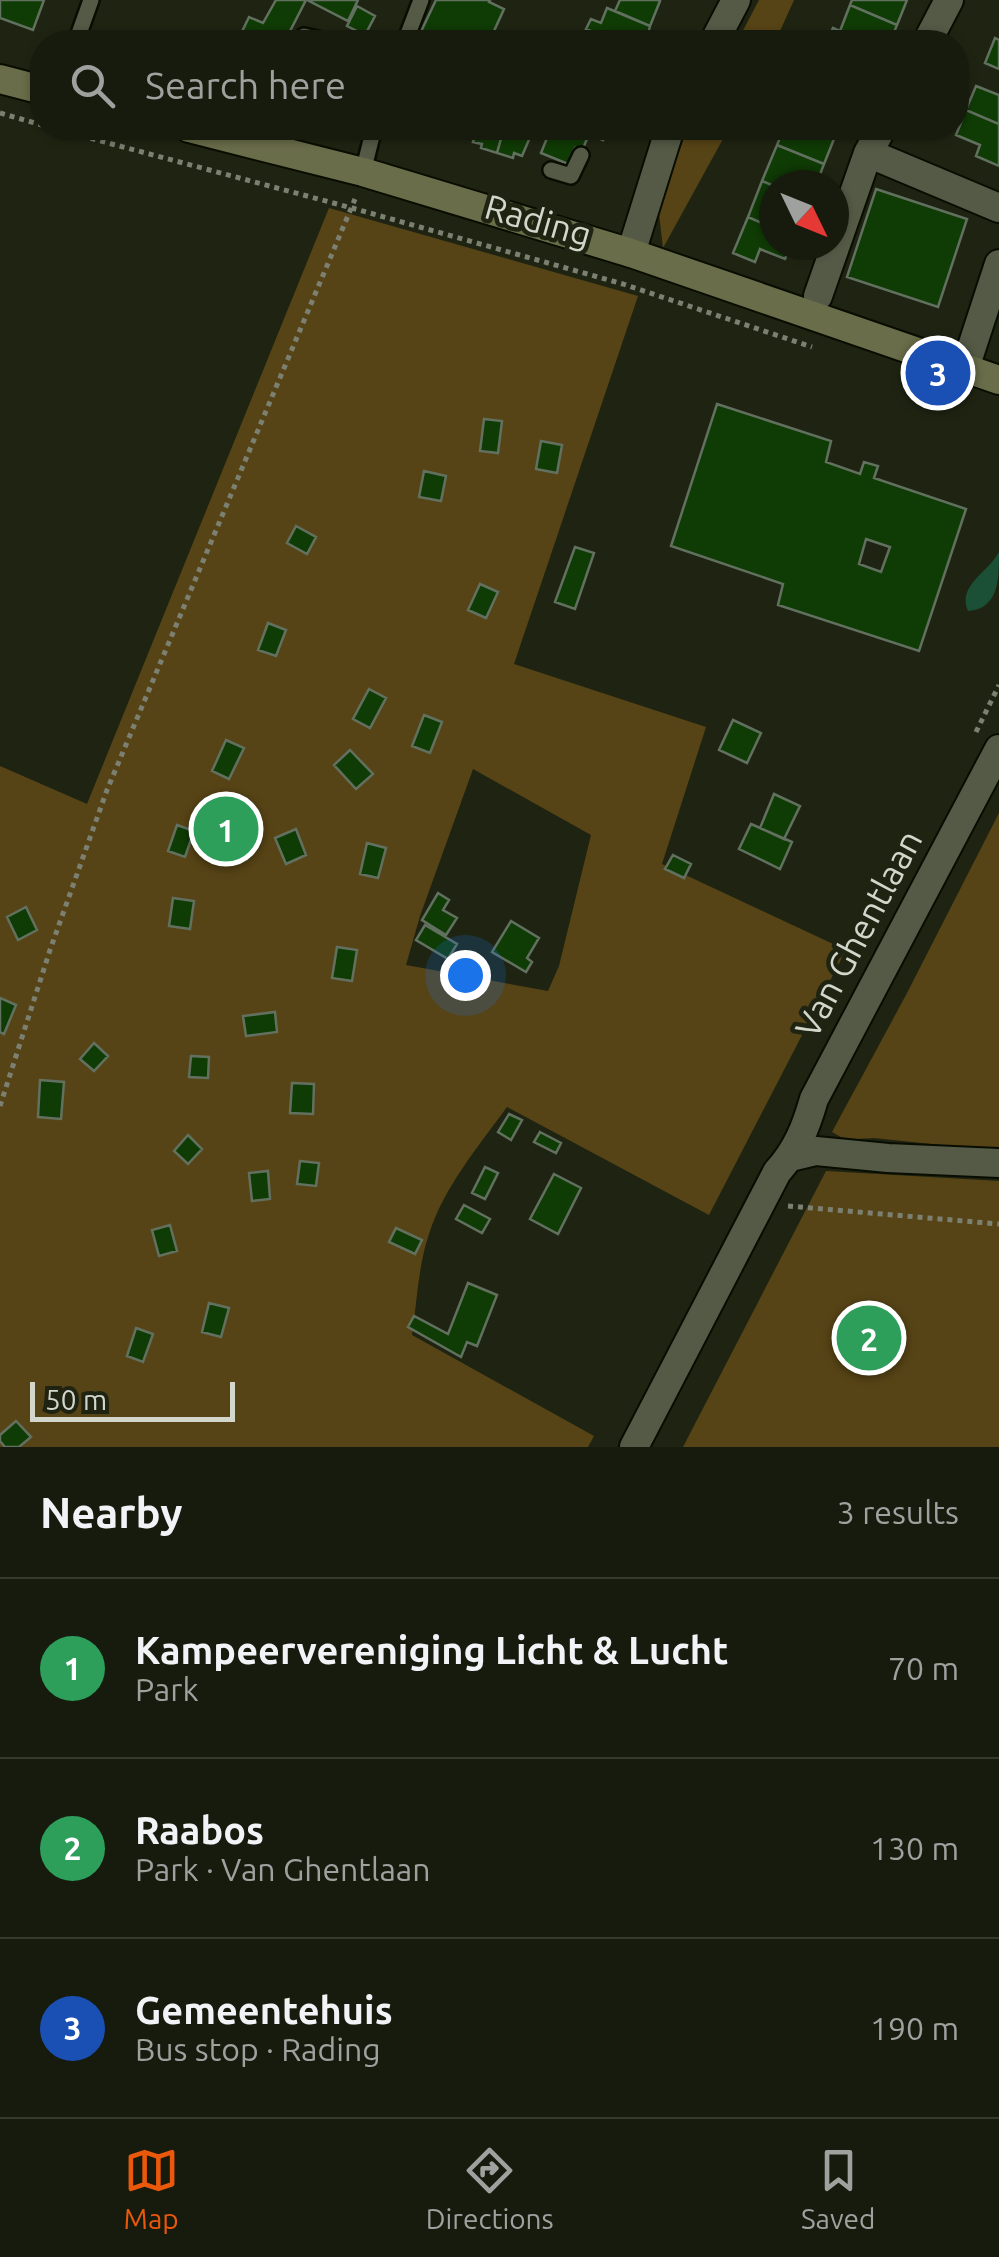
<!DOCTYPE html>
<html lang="en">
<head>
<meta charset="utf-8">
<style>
  body { margin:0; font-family:Ubuntu,sans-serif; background:#202417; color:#f1f3f6 }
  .compass { position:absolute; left:759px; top:170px; width:90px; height:90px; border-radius:50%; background:#171b0e; box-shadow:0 2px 8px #0004; rotate:133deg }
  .scale { position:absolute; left:30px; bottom:25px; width:205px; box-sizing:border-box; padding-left:10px; border:5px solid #d2d6cb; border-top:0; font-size:28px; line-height:35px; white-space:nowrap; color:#d2d6cb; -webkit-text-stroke:8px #1f2412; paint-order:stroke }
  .you { position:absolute; left:465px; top:975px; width:35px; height:35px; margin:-25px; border:8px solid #fff; border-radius:50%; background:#1a73e8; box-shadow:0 0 0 15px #1a73e833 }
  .badge { display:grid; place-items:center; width:65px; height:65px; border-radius:50%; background:#ea580c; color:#fff; font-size:32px; font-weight:700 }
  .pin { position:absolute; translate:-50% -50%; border:5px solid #fff; box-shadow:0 2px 10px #0006 }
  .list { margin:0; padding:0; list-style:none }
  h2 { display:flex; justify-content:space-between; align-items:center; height:130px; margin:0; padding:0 40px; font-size:42px }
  h2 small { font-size:32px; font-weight:400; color:#9ea19e }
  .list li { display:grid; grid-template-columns:65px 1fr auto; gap:30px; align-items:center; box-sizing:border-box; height:180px; padding:0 40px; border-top:2px solid #36392e }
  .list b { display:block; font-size:38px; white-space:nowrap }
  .list p { margin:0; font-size:32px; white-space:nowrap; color:#9ea19e }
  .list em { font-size:32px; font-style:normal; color:#9ea19e }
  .icon { flex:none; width:55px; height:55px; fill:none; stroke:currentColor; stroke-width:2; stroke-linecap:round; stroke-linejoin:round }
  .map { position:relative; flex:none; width:999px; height:1447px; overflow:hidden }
  .search { position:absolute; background:#171b0e; box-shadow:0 2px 8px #0004; left:30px; right:30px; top:30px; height:110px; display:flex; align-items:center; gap:25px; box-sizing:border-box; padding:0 35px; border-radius:40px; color:#9ea19e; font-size:38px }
  .sheet { height:670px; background:#171b0e }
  nav { display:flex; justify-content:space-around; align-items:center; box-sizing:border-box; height:140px; border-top:2px solid #36392e; background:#171b0e; font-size:28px; color:#9ea19e }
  nav a { display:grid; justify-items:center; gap:5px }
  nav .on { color:#ea580c }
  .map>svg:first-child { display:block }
  .green { fill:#574416; fill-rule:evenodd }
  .water { fill:#1c5036 }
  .building { fill:#0f3b05; stroke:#62705f; stroke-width:2.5; fill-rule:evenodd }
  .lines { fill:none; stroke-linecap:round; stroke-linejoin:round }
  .service-casing { stroke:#090d01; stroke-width:20 }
  .minor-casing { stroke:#090d01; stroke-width:32 }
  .secondary-casing { stroke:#090d01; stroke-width:32 }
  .path { stroke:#7c8072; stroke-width:5; stroke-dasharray:5 5; stroke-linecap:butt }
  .service { stroke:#545a46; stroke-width:15 }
  .minor { stroke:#545a46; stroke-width:28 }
  .secondary { stroke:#6a6d49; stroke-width:28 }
  .labels { text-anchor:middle; stroke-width:9; stroke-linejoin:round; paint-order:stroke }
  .street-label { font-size:35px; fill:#d2d6cb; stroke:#1f2412 }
</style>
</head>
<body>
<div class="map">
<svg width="999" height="1447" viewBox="0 0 999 1447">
  <rect width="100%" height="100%" fill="#1f2412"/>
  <path class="green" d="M 759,0 L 794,0 L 775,42 L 737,42 Z
    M 679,128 L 729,128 L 663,248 L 657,196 L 663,177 L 673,168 L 683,141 L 676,133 Z
    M 329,208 L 638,296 L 514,664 L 706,727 L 662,864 L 846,950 L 709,1215 L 507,1107 C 478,1147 444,1187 429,1234 C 418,1266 417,1302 412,1335 L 594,1436 L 588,1447 L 0,1447 L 0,766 L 87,804 ZM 473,769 L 591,835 L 559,966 L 548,991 L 406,965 L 420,916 Z
    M 999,813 L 999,1151 L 874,1138 L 856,1139 L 841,1137 L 832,1132 L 906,995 Z
    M 826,1171 L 999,1181 L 999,1447 L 683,1447 Z"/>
  <path class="water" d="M 999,552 C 999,579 999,609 968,611 C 957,585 988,573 999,552 Z"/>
  <path class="building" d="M 0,0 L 44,0 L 33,30 L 0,18 Z
    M 276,0 L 306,0 L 287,37 L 284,35 L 280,42 L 237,42 L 249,17 L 263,23 Z
    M 307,0 L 358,0 L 348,21 Z
    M 436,0 L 490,0 L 489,2 L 504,9 L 489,42 L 416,42 Z
    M 620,0 L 658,0 L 660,1 L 650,26 L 615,11 Z
    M 852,0 L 907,0 L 897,25 L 850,5 Z
    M 850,5 L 897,25 L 890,42 L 870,42 L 855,37 L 853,42 L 837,42 L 828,39 L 833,28 L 840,31 Z
    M 357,6 L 375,16 L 365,35 L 347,26 Z
    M 607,8 L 650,26 L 647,39 L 643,42 L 617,42 L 586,29 L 591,19 L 601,23 Z
    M 995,38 L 999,40 L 999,69 L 985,63 Z
    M 976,86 L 999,95 L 999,124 L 966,110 Z
    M 966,110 L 999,124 L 999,166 L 976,156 L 980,145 L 956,135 Z
    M 478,128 L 504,128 L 497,153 L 481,148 L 482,144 L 473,142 Z
    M 504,128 L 534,128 L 522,156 L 514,153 L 513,158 L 497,153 Z
    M 551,128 L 579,137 L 581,131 L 574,128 L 608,128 L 603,140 L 589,134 L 582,151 L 575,148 L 568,164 L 541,153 Z
    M 784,128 L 811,128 L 810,129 L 834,139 L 824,164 L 777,145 Z
    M 777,145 L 824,164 L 816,185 L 806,185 L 790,179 L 788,185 L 774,186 L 762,181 Z
    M 762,181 L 774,186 L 774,228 L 748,217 Z
    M 876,189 L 967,219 L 938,307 L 847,277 Z
    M 748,217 L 774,228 L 774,245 L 791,245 L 785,259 L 760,249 L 755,262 L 733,253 Z
    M 717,404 L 831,441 L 826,462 L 860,474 L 864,462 L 878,466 L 874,478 L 966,509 L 919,651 L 778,605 L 783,584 L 671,546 ZM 866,539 L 890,547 L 881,572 L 859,564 Z
    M 484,419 L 502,421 L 498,453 L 480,451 Z
    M 541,441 L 562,445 L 557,473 L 536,469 Z
    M 424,471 L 446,476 L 441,501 L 419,497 Z
    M 296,526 L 316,537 L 307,554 L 287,543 Z
    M 575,547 L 594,553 L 575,609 L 555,602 Z
    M 480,584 L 498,592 L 486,618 L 468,610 Z
    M 268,623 L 286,630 L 276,656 L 258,650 Z
    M 369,689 L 386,698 L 370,728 L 353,719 Z
    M 424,715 L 442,722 L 430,753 L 412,746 Z
    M 733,720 L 761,733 L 747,763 L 719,750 Z
    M 226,740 L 244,748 L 229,779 L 212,771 Z
    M 350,750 L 373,774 L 356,789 L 334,765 Z
    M 774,794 L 800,806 L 784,839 L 760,828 Z
    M 751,824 L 792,842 L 780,869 L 739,849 Z
    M 177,825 L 194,831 L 185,857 L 168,851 Z
    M 296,829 L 306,855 L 286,864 L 275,838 Z
    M 367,843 L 386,848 L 378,878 L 360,874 Z
    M 673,855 L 691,864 L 684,878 L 665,869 Z
    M 438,893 L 449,900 L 443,910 L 457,918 L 446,935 L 422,920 Z
    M 173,898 L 194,901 L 190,929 L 169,926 Z
    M 26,907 L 37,930 L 18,940 L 7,917 Z
    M 511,921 L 539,938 L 527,958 L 532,962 L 526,972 L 492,952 Z
    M 425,925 L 457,944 L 448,959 L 416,940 Z
    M 337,947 L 357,950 L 352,981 L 332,978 Z
    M 0,998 L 16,1005 L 4,1034 L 0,1032 Z
    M 275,1012 L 277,1032 L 246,1036 L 243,1016 Z
    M 94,1043 L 108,1056 L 94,1071 L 80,1059 Z
    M 191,1056 L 209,1057 L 208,1078 L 189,1077 Z
    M 40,1080 L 64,1082 L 61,1119 L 38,1117 Z
    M 292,1083 L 314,1084 L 313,1114 L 290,1113 Z
    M 509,1114 L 522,1120 L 511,1140 L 498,1132 Z
    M 540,1132 L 561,1143 L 556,1153 L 534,1142 Z
    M 188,1135 L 202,1149 L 188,1164 L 174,1151 Z
    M 300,1161 L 319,1163 L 316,1186 L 297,1184 Z
    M 485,1167 L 498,1173 L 485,1199 L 472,1193 Z
    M 268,1171 L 270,1199 L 252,1201 L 249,1173 Z
    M 554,1174 L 581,1188 L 558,1234 L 530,1219 Z
    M 464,1205 L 490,1219 L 482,1233 L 456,1219 Z
    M 170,1225 L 177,1251 L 159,1256 L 152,1230 Z
    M 396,1228 L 422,1240 L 415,1254 L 389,1242 Z
    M 468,1283 L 497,1295 L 477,1346 L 467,1342 L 461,1357 L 408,1327 L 414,1316 L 448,1334 Z
    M 209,1303 L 229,1308 L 221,1337 L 202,1332 Z
    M 136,1328 L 153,1334 L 143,1362 L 127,1356 Z
    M 16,1421 L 31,1437 L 19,1447 L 5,1447 L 0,1441 L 0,1435 Z"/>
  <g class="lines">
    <g class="service-casing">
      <path id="service" d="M 76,42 L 91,0
        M 299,42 L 304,36 L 331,42
        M 405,42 L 421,0
        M 551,170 L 571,176 L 581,155
        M 363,172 L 374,128"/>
    </g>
    <g class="minor-casing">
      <path id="minor" d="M 714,42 L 736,0
        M 927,42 L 949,0
        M 882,128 L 868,153 L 999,208
        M 631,253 L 670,128
        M 818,296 L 868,153
        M 965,368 L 999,264
        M 791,1157 L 816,1151 L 888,1158 L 999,1163
        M 634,1447 L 777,1172 C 797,1150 806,1127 814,1099 L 999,749"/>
    </g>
    <g class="secondary-casing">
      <path id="secondary" d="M 0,79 L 42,90
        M 189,128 L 363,172 L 631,253 L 999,380"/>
    </g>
    <path class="path" d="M 0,113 L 42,125
      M 52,128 L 352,208 L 623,284 L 812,347
      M 976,732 L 999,685
      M 0,1106 L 50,950 L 107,790 L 355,199
      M 788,1206 L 999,1224"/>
    <use href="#service" class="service"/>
    <use href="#minor" class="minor"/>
    <use href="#secondary" class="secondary"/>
  </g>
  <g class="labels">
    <g class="street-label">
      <text transform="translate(538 221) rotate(16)" y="12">Rading</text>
      <text transform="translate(859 934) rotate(-62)" y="12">Van Ghentlaan</text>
    </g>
  </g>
</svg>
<svg class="compass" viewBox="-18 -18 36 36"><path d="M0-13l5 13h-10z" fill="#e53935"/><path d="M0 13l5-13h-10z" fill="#9ea19e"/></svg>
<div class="scale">50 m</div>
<div class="you"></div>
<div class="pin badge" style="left:226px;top:829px;background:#2e9e5b">1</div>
<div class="pin badge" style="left:869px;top:1338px;background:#2e9e5b">2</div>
<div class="pin badge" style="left:938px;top:373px;background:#1a4fb4">3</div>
<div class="search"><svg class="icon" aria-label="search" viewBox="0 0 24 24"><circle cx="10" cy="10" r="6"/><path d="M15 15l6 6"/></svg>Search here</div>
</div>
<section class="sheet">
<h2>Nearby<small>3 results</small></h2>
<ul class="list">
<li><span class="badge" style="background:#2e9e5b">1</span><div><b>Kampeervereniging Licht &amp; Lucht</b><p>Park</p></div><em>70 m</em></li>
<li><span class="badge" style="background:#2e9e5b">2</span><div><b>Raabos</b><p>Park · Van Ghentlaan</p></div><em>130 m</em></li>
<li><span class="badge" style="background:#1a4fb4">3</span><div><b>Gemeentehuis</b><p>Bus stop · Rading</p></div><em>190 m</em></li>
</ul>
</section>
<nav>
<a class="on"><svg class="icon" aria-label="map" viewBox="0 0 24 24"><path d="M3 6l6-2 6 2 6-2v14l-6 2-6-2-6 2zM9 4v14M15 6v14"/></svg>Map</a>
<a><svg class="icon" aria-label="directions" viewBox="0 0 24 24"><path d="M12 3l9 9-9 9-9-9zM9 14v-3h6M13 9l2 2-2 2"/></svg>Directions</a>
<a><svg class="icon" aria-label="saved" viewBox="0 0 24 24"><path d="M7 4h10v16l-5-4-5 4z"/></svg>Saved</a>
</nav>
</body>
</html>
